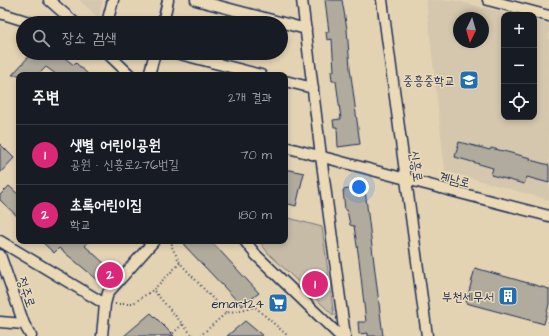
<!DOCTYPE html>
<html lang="ko">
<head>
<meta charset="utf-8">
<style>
  body { margin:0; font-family:"Architects Daughter","Poor Story",sans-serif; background:#242831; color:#f1f3f6 }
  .controls { position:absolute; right:12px; top:12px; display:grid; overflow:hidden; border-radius:8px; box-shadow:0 2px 6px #0003 }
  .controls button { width:36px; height:36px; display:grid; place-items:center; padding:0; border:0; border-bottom:1px solid #363941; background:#171b24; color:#f1f3f6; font:20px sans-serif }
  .compass { position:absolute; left:453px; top:12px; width:36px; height:36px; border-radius:50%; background:#171b24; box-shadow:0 2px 6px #0003; rotate:185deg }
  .you { position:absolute; left:359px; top:187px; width:14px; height:14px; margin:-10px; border:3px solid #fff; border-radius:50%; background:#1a73e8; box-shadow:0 0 0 6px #1a73e833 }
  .badge { display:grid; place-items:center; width:26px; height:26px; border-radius:50%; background:#db2777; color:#fff; font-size:13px; font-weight:700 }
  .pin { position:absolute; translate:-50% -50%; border:2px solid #fff; box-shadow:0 1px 4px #0006 }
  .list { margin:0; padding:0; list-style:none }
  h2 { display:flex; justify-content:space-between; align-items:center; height:52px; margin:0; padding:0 16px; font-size:17px }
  h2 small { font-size:13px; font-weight:400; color:#9ea1a6 }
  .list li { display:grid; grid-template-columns:26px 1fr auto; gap:12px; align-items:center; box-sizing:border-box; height:60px; padding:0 16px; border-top:1px solid #363941 }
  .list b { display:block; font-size:15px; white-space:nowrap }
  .list p { margin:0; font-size:13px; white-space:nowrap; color:#9ea1a6 }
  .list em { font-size:13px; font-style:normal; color:#9ea1a6 }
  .icon { flex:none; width:22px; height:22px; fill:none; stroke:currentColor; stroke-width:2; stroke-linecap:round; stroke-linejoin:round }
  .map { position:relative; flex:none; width:549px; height:336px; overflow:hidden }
  .search { position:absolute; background:#171b24; box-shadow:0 2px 6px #0003; left:16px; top:16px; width:272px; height:44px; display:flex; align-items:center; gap:10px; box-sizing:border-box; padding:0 14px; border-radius:22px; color:#9ea1a6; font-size:15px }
  .panel { position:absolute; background:#171b24; box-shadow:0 2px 6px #0003; left:16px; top:72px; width:272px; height:172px; border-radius:8px }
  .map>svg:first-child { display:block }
  .built { fill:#d5c7ad; fill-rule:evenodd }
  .green { fill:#c6bba7; stroke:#707582 }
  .building { fill:#b1ab9e; stroke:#1b2f5e }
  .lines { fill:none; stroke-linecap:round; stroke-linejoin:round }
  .minor-casing { stroke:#1b2f5e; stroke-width:13 }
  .path { stroke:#1b2f5e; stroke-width:2; stroke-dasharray:1 3; stroke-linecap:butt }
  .minor { stroke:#ecdab7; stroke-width:10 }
  .labels { text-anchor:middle; stroke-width:3; stroke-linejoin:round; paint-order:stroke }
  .poi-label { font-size:13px; fill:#1b2f5e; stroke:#ecdab7; text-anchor:end }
  .street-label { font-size:13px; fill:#1b2f5e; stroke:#ecdab7 }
</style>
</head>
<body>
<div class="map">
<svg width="549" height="336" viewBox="0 0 549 336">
  <rect width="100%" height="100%" fill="#e4d3b3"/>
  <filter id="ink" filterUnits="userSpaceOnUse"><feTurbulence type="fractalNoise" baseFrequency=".025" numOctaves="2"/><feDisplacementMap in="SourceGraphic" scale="8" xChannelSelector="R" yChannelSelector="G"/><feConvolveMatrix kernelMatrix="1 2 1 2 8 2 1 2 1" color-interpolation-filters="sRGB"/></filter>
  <g filter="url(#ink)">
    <path class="built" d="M 79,0 L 103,0 L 99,18 Z
      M 426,0 L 453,0 L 512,15 L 504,15 L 504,117 L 534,117 L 534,20 L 549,24 L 549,200 L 445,171 ZM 459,18 L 483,18 L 483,42 L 459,42 Z"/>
    <path class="green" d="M 285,217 L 322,227 L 334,316 L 268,253 L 259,241 L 285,241 Z"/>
    <path class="building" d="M 325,0 L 342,0 L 347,29 L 350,68 L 360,144 L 338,147 L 337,127 L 334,127 L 333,120 L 341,119 L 336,81 L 332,81 L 331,71 L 334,71 L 332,39 L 327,40 L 326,32 L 329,32 Z
      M 32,53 L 37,57 L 41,53 L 58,53 L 74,65 L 76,63 L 89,75 L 57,75 L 46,67 L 38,75 L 12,75 Z
      M 459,142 L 490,150 L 491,148 L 531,158 L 530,160 L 549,165 L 549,183 L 527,177 L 524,184 L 491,175 L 493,168 L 455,157 Z
      M 0,144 L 14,158 L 0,173 Z
      M 285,169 L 304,173 L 296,206 L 285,203 Z
      M 9,186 L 19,195 L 19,218 L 0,200 L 0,195 Z
      M 361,187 L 365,190 L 383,336 L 368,336 L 368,333 L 359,334 L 358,322 L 366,322 L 359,259 L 354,226 L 350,225 L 347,210 L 345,210 L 343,190 Z
      M 41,241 L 89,241 L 85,246 L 115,273 L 104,285 L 59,248 L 54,253 Z
      M 189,241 L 211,241 L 259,293 L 242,306 L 184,245 Z
      M 475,268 L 549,289 L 549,304 L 544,324 L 466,303 Z
      M 151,313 L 174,336 L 124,336 Z
      M 245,321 L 263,336 L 227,336 Z"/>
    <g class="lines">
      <g class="minor-casing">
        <path id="minor" d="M 49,0 L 75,23
          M 196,0 L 306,29
          M 302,0 L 321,156 L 345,336
          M 382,0 L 427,336
          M 488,0 L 549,16
          M 0,13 L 32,23
          M 107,23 L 113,0
          M 163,23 L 168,0
          M 107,53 L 130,75
          M 176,53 L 261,75
          M 149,75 L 155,53
          M 285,81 L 313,88
          M 285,147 L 406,179 L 549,216
          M 0,241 L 105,304
          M 245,241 L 256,255 L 340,336
          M 0,255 L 24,324 L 31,336
          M 0,322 L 24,324
          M 102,336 L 105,304 L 108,293 L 154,241"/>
      </g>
      <path class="path" d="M 175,241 L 171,245 L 180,263 L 226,313 L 255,307 L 288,336
        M 180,263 L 153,290 L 193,336
        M 115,304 L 132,304 L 153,290
        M 170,336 L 183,324
        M 200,336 L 226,313"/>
      <use href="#minor" class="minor"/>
    </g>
  </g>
  <defs>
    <g id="school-square" transform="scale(1)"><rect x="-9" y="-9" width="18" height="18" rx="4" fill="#1f6fb2" stroke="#ecdab7"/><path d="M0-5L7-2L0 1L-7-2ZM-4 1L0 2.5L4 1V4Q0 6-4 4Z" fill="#fff"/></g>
    <g id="building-square" transform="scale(1)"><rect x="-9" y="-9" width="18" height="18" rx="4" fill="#1f6fb2" stroke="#ecdab7"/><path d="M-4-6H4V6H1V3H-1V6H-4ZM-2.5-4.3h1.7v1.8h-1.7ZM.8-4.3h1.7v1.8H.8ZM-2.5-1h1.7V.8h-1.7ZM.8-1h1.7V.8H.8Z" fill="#fff"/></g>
    <g id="supermarket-square" transform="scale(1)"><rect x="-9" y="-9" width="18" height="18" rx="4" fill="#1f6fb2" stroke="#ecdab7"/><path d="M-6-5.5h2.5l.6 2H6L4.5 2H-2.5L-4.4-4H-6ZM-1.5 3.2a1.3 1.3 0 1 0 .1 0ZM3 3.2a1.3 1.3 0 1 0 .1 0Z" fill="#fff"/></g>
  </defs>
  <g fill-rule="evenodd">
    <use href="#school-square" x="469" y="80"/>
    <use href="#building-square" x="508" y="296"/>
    <use href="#supermarket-square" x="278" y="303"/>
  </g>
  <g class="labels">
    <g class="poi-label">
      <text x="455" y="85">중흥중학교</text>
      <text x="494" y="301">부천세무서</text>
      <text x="264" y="308">emart24</text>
    </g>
    <g class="street-label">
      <text transform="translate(417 166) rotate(82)" y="5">신흥로</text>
      <text transform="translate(455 179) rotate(14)" y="5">계남로</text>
      <text transform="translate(27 292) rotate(71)" y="5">정주로</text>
    </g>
  </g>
</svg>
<div class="controls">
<button>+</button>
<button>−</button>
<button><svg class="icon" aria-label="locate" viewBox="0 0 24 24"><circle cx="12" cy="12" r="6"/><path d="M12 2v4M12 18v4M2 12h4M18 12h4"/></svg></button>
</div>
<svg class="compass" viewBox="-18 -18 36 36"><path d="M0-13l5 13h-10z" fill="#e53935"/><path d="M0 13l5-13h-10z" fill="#9ea1a6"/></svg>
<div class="you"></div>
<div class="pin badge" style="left:315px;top:284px">1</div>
<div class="pin badge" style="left:110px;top:275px">2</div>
<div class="search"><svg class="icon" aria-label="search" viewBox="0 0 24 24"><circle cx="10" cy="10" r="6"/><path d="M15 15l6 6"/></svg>장소 검색</div>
<section class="panel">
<h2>주변<small>2개 결과</small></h2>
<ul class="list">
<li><span class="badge">1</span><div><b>샛별 어린이공원</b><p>공원 · 신흥로276번길</p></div><em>70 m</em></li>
<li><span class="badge">2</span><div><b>초록어린이집</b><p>학교</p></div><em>180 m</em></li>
</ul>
</section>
</div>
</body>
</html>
